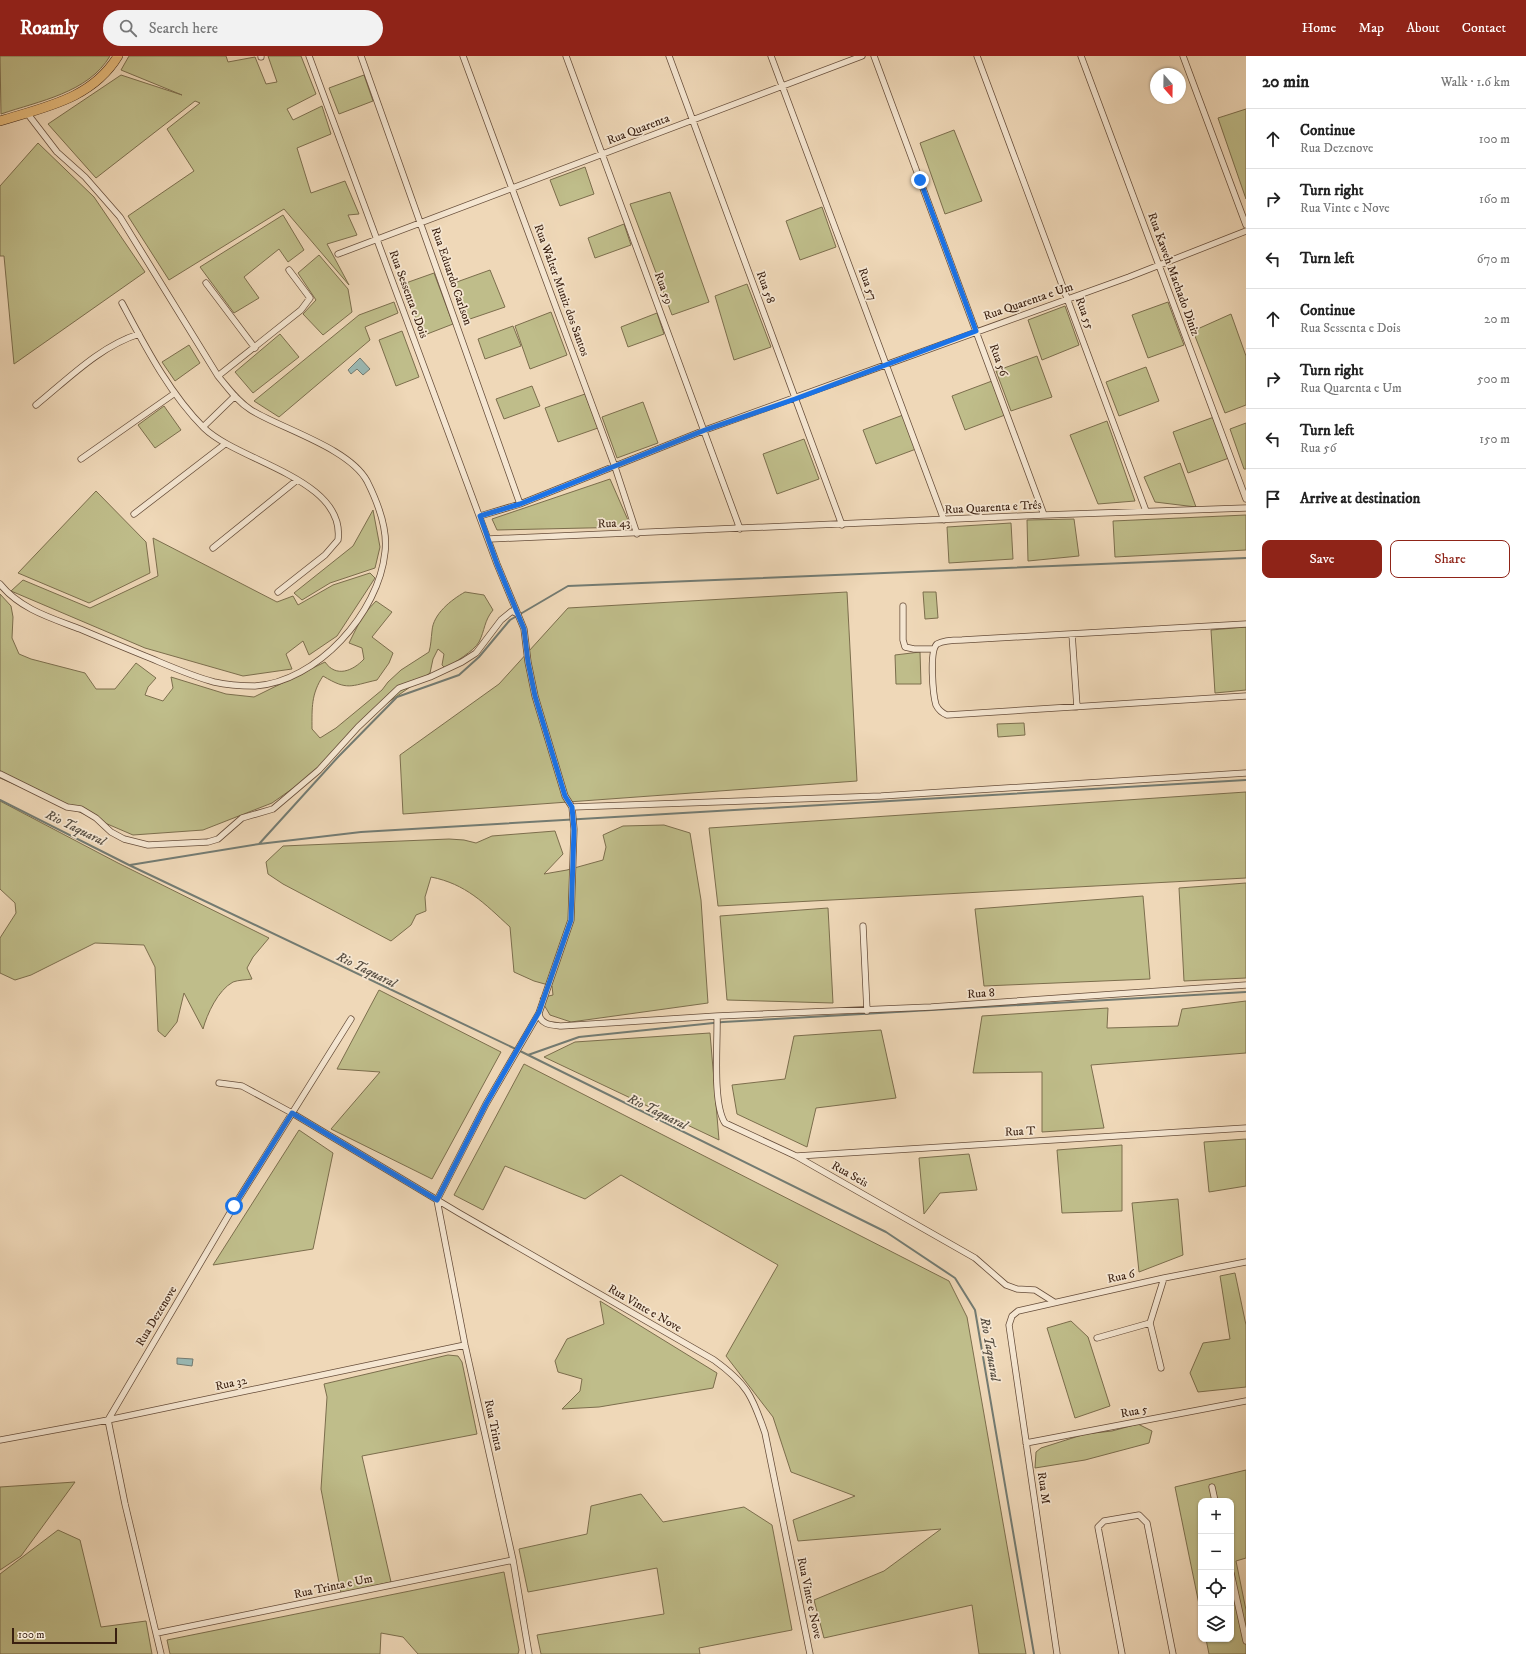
<!DOCTYPE html>
<html lang="en">
<head>
<meta charset="utf-8">
<style>
  body { margin:0; font-family:"IM FELL DW Pica",serif; background:#f2f2f2; color:#222 }
  .controls { position:absolute; right:12px; bottom:12px; display:grid; overflow:hidden; border-radius:8px; box-shadow:0 1px 3px #0004 }
  .controls button { width:36px; height:36px; display:grid; place-items:center; padding:0; border:0; border-bottom:1px solid #e0e0e0; background:#fff; color:#222; font:20px sans-serif }
  .compass { position:absolute; left:1150px; top:12px; width:36px; height:36px; border-radius:50%; background:#fff; box-shadow:0 1px 3px #0004; rotate:160deg }
  .scale { position:absolute; left:12px; bottom:10px; width:105px; box-sizing:border-box; padding-left:4px; border:2px solid #391f10; border-top:0; font-size:11px; line-height:14px; white-space:nowrap; color:#391f10; -webkit-text-stroke:3px #f5e6d1; paint-order:stroke }
  .stop { position:absolute; width:12px; height:12px; margin:-9px; border:3px solid #1a73e8; border-radius:50%; background:#fff }
  .stop.end { background:#1a73e8; border-color:#fff; box-shadow:0 1px 4px #0008 }
  .list { margin:0; padding:0; list-style:none }
  h2 { display:flex; justify-content:space-between; align-items:center; height:52px; margin:0; padding:0 16px; font-size:17px }
  h2 small { font-size:13px; font-weight:400; color:#767676 }
  .list li { display:grid; grid-template-columns:26px 1fr auto; gap:12px; align-items:center; box-sizing:border-box; height:60px; padding:0 16px; border-top:1px solid #e0e0e0 }
  .list b { display:block; font-size:15px; white-space:nowrap }
  .list p { margin:0; font-size:13px; white-space:nowrap; color:#767676 }
  .list em { font-size:13px; font-style:normal; color:#767676 }
  .actions { display:flex; gap:8px; padding:12px 16px }
  .actions a { flex:1; padding:9px 0; border:1px solid #8f2418; border-radius:8px; text-align:center; font-size:14px; color:#8f2418 }
  .actions .main { background:#8f2418; color:#fff }
  .icon { flex:none; width:22px; height:22px; fill:none; stroke:currentColor; stroke-width:2; stroke-linecap:round; stroke-linejoin:round }
  .map { position:relative; flex:none; width:1246px; height:1598px; overflow:hidden }
  header { display:flex; align-items:center; gap:24px; box-sizing:border-box; height:56px; padding:0 20px; background:#8f2418; color:#fff }
  header strong { font-size:19px }
  nav { display:flex; gap:22px; margin-inline-start:auto; font-size:14px }
  .search { width:280px; height:36px; background:#f2f2f2; display:flex; align-items:center; gap:10px; box-sizing:border-box; padding:0 14px; border-radius:22px; color:#767676; font-size:15px }
  main { display:flex }
  aside { flex:1; background:#fff }
  .map>svg:first-child { display:block }
  .green { fill:#bfbd8a; stroke:#7c6e4d }
  .water { fill:#9ab9b4; stroke:#737b72 }
  .lines { fill:none; stroke-linecap:round; stroke-linejoin:round }
  .stream { stroke:#737b72; stroke-width:2 }
  .minor-casing { stroke:#664d3a; stroke-width:7 }
  .primary-casing { stroke:#391f10; stroke-width:10 }
  .minor { stroke:#f5e6d1; stroke-width:5.5 }
  .primary { stroke:#e8bc7c; stroke-width:9 }
  .route { stroke:#1a73e8; stroke-width:5 }
  .labels { text-anchor:middle; stroke-width:3.5; stroke-linejoin:round; paint-order:stroke }
  .street-label { font-size:12px; fill:#391f10; stroke:#f5e6d1 }
  .water-label { font-size:13px; font-style:italic; fill:#564d41; stroke:#f5e6d1 }
</style>
</head>
<body>
<header>
<strong>Roamly</strong>
<div class="search"><svg class="icon" aria-label="search" viewBox="0 0 24 24"><circle cx="10" cy="10" r="6"/><path d="M15 15l6 6"/></svg>Search here</div>
<nav><a>Home</a><a>Map</a><a>About</a><a>Contact</a></nav>
</header>
<main>
<div class="map">
<svg width="1246" height="1598" viewBox="0 0 1246 1598">
  <rect width="100%" height="100%" fill="#efd8b8"/>
  <filter id="stains"><feTurbulence type="fractalNoise" baseFrequency=".005" numOctaves="4"/><feColorMatrix values="0 0 0 0 .2 0 0 0 0 .09 0 0 0 0 .02 0 0 0 .5 -.17"/></filter>
  <radialGradient id="worn" r=".72"><stop offset=".6" stop-color="#630" stop-opacity="0"/><stop offset="1" stop-color="#630" stop-opacity=".3"/></radialGradient>
  <path class="green" d="M 0,0 L 110,0 C 88,37 39,45 1,58 Z
    M 129,0 L 226,0 L 228,6 L 255,1 L 266,28 L 277,26 L 268,0 L 301,0 L 316,38 L 287,53 L 293,64 L 322,50 L 331,78 L 297,92 L 311,137 L 345,125 L 359,158 L 348,159 L 357,179 L 327,188 L 349,229 L 284,153 L 169,224 L 128,160 L 194,115 L 167,73 L 200,47 L 195,45 L 96,122 L 48,68 L 121,19 L 182,39 L 121,14 Z
    M 364,19 L 373,45 L 339,58 L 329,32 Z
    M 1246,53 L 1246,143 L 1218,62 Z
    M 954,74 L 982,145 L 945,158 L 920,87 Z
    M 38,87 L 94,141 L 145,216 L 14,308 L 4,200 L 0,200 L 0,130 Z
    M 585,111 L 594,138 L 560,150 L 550,124 Z
    M 670,136 L 709,246 L 672,259 L 630,148 Z
    M 822,151 L 836,191 L 800,204 L 786,165 Z
    M 283,159 L 304,194 L 288,206 L 279,193 L 244,221 L 259,242 L 234,257 L 200,211 Z
    M 624,168 L 631,189 L 595,202 L 588,182 Z
    M 319,199 L 348,233 L 352,256 L 323,279 L 303,258 L 316,244 L 298,217 Z
    M 490,214 L 505,251 L 467,264 L 454,227 Z
    M 434,217 L 453,268 L 422,280 L 403,228 Z
    M 747,228 L 771,291 L 734,304 L 715,240 Z
    M 394,246 L 398,257 L 365,271 L 370,284 L 279,361 L 254,345 L 359,259 Z
    M 1168,246 L 1184,289 L 1148,302 L 1132,259 Z
    M 1065,250 L 1079,289 L 1042,304 L 1028,264 Z
    M 551,256 L 567,299 L 530,313 L 515,270 Z
    M 657,257 L 664,278 L 628,291 L 621,271 Z
    M 1231,258 L 1246,300 L 1246,349 L 1225,357 L 1193,275 Z
    M 513,270 L 521,290 L 485,303 L 478,283 Z
    M 402,275 L 419,321 L 396,330 L 379,284 Z
    M 280,278 L 299,301 L 253,337 L 235,316 Z
    M 189,289 L 200,307 L 175,325 L 162,306 Z
    M 1037,300 L 1052,341 L 1011,355 L 996,315 Z
    M 1146,311 L 1159,345 L 1119,360 L 1106,326 Z
    M 992,325 L 1005,359 L 965,374 L 952,340 Z
    M 532,330 L 540,350 L 504,363 L 496,343 Z
    M 585,338 L 598,372 L 558,386 L 545,352 Z
    M 643,346 L 658,387 L 617,402 L 602,361 Z
    M 164,350 L 181,374 L 155,392 L 138,369 Z
    M 903,359 L 916,393 L 876,408 L 863,374 Z
    M 1214,361 L 1229,402 L 1188,417 L 1173,376 Z
    M 1107,365 L 1135,445 L 1098,448 L 1070,379 Z
    M 1246,367 L 1246,413 L 1244,413 L 1230,373 Z
    M 804,383 L 819,423 L 777,438 L 763,398 Z
    M 1180,407 L 1196,451 L 1155,446 L 1144,421 Z
    M 610,423 L 631,471 L 497,474 L 492,463 Z
    M 96,435 L 146,486 L 150,517 L 89,547 L 18,517 Z
    M 373,454 L 380,491 L 375,512 L 330,527 L 302,544 L 294,537 L 353,490 Z
    M 1246,459 L 1246,494 L 1115,501 L 1113,465 Z
    M 1074,463 L 1079,500 L 1028,505 L 1027,464 Z
    M 1011,467 L 1013,503 L 949,507 L 947,471 Z
    M 153,482 L 277,546 L 293,540 L 298,549 L 333,529 L 370,517 L 375,522 L 337,580 L 309,599 L 303,585 L 286,598 L 292,613 L 243,620 L 145,592 L 11,535 L 23,524 L 90,552 L 158,520 Z
    M 465,536 L 484,539 L 493,554 C 484,565 485,574 479,586 C 474,595 454,607 445,612 L 442,609 L 444,598 L 438,593 L 433,603 L 430,617 L 363,664 L 319,714 L 272,747 L 203,774 L 133,779 L 0,722 L 0,538 L 11,550 L 13,561 L 12,582 L 19,598 L 31,603 L 85,617 L 96,633 L 115,633 L 136,607 L 156,622 L 148,631 L 145,639 L 163,645 L 173,632 L 171,621 L 226,638 L 254,641 L 325,606 C 336,622 353,615 364,603 L 362,592 L 349,587 L 363,559 L 376,545 L 392,556 L 372,581 L 393,597 L 389,607 L 377,624 C 350,630 348,635 323,620 C 311,638 312,652 312,673 L 320,682 L 336,672 L 382,634 L 388,626 L 401,614 L 429,596 C 431,589 431,583 432,575 C 433,558 451,544 465,536 Z
    M 847,536 L 857,725 L 403,758 L 400,699 L 499,628 L 568,552 Z
    M 923,536 L 936,536 L 938,562 L 925,563 Z
    M 1246,571 L 1246,634 L 1215,637 L 1211,574 Z
    M 920,596 L 921,628 L 896,628 L 895,599 Z
    M 1024,667 L 1025,679 L 998,681 L 997,668 Z
    M 1246,736 L 1246,822 L 718,850 L 709,772 Z
    M 0,745 L 118,807 L 269,882 L 253,901 L 247,912 L 252,923 C 246,924 238,924 233,926 C 218,934 207,958 203,973 L 184,937 L 177,966 L 165,981 L 158,975 L 155,911 L 144,889 L 95,887 L 31,919 L 15,924 L 0,917 L 0,882 L 16,857 L 15,847 L 0,833 Z
    M 664,769 L 690,777 L 701,844 L 708,947 L 571,966 L 550,959 L 540,942 L 553,939 L 552,930 L 534,925 L 514,916 L 510,871 C 484,847 466,828 431,821 L 425,841 L 426,855 L 416,859 L 411,869 L 391,885 L 283,828 L 268,818 L 266,806 L 283,790 L 449,783 L 464,784 L 476,787 L 492,780 L 555,775 L 563,798 L 544,818 L 567,814 L 603,804 L 606,791 L 603,779 L 623,770 Z
    M 1246,827 L 1246,922 L 1184,925 L 1179,832 Z
    M 1143,840 L 1150,923 L 984,930 L 975,853 Z
    M 828,852 L 833,947 L 727,944 L 720,860 Z
    M 379,934 L 501,996 L 432,1123 L 331,1073 L 380,1016 L 337,1013 Z
    M 1246,945 L 1246,997 L 1091,1009 L 1104,1072 L 1042,1076 L 1042,1016 L 973,1017 L 982,960 L 1108,952 L 1107,972 L 1178,970 L 1182,953 Z
    M 881,974 L 896,1042 L 816,1052 L 807,1091 L 737,1058 L 732,1029 L 785,1023 L 794,980 Z
    M 710,977 L 719,1084 L 544,1001 L 575,986 Z
    M 524,1008 L 949,1225 L 967,1261 L 1026,1598 L 979,1598 L 972,1549 L 824,1582 L 814,1544 L 884,1515 L 941,1473 L 798,1485 L 793,1464 L 855,1440 L 791,1416 L 773,1361 L 726,1300 L 778,1209 L 621,1119 L 585,1143 L 505,1110 L 483,1154 L 454,1139 Z
    M 299,1074 L 333,1097 L 313,1193 L 213,1209 Z
    M 1246,1083 L 1246,1130 L 1209,1136 L 1204,1086 Z
    M 1122,1089 L 1122,1155 L 1062,1157 L 1057,1094 Z
    M 969,1098 L 977,1134 L 940,1137 L 924,1158 L 919,1102 Z
    M 1178,1143 L 1183,1199 L 1139,1216 L 1132,1147 Z
    M 1235,1217 L 1246,1269 L 1246,1331 L 1198,1336 L 1190,1317 L 1203,1287 L 1230,1283 L 1220,1220 Z
    M 600,1245 L 717,1317 L 713,1332 L 599,1351 L 562,1353 L 580,1335 L 582,1323 L 558,1316 L 555,1305 L 567,1283 L 604,1268 Z
    M 1071,1265 L 1088,1281 L 1110,1350 L 1075,1362 L 1047,1272 Z
    M 448,1299 L 458,1300 L 462,1306 L 477,1378 L 362,1400 L 391,1526 L 341,1537 L 321,1433 L 327,1341 L 324,1328 Z
    M 1138,1368 L 1152,1375 L 1149,1387 L 1085,1404 L 1035,1412 L 1036,1396 L 1041,1392 L 1085,1378 L 1112,1375 Z
    M 1246,1414 L 1246,1502 L 1236,1505 L 1246,1554 L 1246,1598 L 1209,1598 L 1206,1583 L 1231,1583 L 1231,1445 L 1201,1445 L 1201,1558 L 1175,1431 Z
    M 75,1426 L 21,1500 L 0,1514 L 0,1431 Z
    M 641,1438 L 663,1466 L 744,1451 L 772,1469 L 792,1574 L 699,1592 L 700,1598 L 541,1598 L 537,1579 L 664,1558 L 657,1512 L 528,1536 L 519,1493 L 587,1478 L 591,1450 Z
    M 58,1474 L 80,1484 L 101,1571 L 146,1565 L 152,1598 L 0,1598 L 0,1518 Z
    M 504,1516 L 519,1594 L 518,1598 L 418,1598 L 403,1581 L 381,1577 L 380,1598 L 170,1598 L 167,1584 Z"/>
  <path class="water" d="M 360,302 L 370,313 L 363,319 L 357,313 L 351,318 L 348,314 Z
    M 177,1302 L 193,1303 L 192,1310 L 177,1308 Z"/>
  <g class="lines">
    <path class="stream" d="M 0,744 L 129,809 L 520,995 L 886,1176 L 955,1222 L 975,1254 L 1034,1598
      M 259,788 L 361,776 L 1246,724
      M 130,809 L 259,788 L 338,701 L 397,641 L 459,619 L 479,601 L 510,564 L 568,530 L 1246,502
      M 528,999 L 579,981 L 723,966 L 1246,936"/>
    <g class="minor-casing">
      <path id="minor" d="M 261,0 L 261,1
        M 309,0 L 497,508 L 524,573 L 528,606 L 535,640 L 565,740 L 572,751 L 574,773 L 571,864 L 539,957 L 486,1048 L 437,1144 L 465,1289 L 513,1504 L 529,1598
        M 361,0 L 520,448
        M 463,0 L 615,411 L 637,478
        M 566,0 L 740,473
        M 669,0 L 842,469
        M 771,0 L 944,464
        M 874,0 L 1044,459
        M 977,0 L 1146,455
        M 1081,0 L 1246,443
        M 1183,0 L 1246,169
        M 338,198 L 862,0
        M 206,227 L 255,292
        M 122,247 C 145,290 169,337 204,372 C 239,406 346,423 338,484 L 325,499 L 278,536
        M 218,320 L 301,254 L 310,242 L 289,214
        M 36,349 C 67,324 100,290 139,278
        M 203,371 L 235,340
        M 81,403 L 175,337
        M 134,458 L 225,388
        M 480,460 L 520,448 L 705,374 L 1129,221 L 1246,175
        M 489,483 L 1044,459 L 1246,452
        M 213,492 L 297,424
        M 0,528 C 20,553 51,562 80,573 C 101,582 123,591 145,600 C 167,609 191,620 214,626 C 227,629 242,630 255,630 C 317,626 379,557 385,496 C 388,473 377,445 367,425 C 349,392 282,373 251,354 C 237,345 228,332 218,320 L 120,161 L 85,121 L 57,96 L 27,57
        M 903,550 L 903,584 L 905,591 L 914,593 L 934,593
        M 1246,568 L 962,584 C 954,584 944,584 937,588 C 929,595 933,639 936,649 C 939,655 942,657 947,659 L 1246,640
        M 1072,578 L 1077,651
        M 0,718 L 67,751 L 81,753 L 96,762 L 111,776 L 124,783 L 148,789 L 208,786 L 218,783 L 242,762 L 273,753 L 319,714 L 358,671 L 399,632 L 430,621 L 462,606 L 476,597 L 501,564 L 512,555 L 518,558
        M 572,751 L 881,740 L 1246,717
        M 863,870 L 867,955
        M 539,957 C 540,969 552,969 561,970 L 717,960 L 931,951 L 1246,929
        M 717,960 C 718,985 712,1047 725,1067 L 796,1100 L 975,1202 L 1006,1229 L 1017,1233 L 1035,1234 L 1054,1246
        M 219,1027 L 242,1030 L 292,1057 L 459,1157 L 714,1304 C 747,1328 752,1339 765,1377 L 810,1598
        M 797,1100 L 1246,1072
        M 1150,1267 L 1161,1312
        M 1097,1282 L 1150,1267 L 1164,1222
        M 0,1384 L 108,1364 L 465,1289
        M 1026,1387 L 1246,1345
        M 1212,1431 L 1215,1445
        M 1231,1517 L 1246,1585
        M 157,1577 L 513,1504
        M 161,1598 L 125,1448 L 108,1364 L 234,1150 L 351,963
        M 1057,1598 L 1009,1269 L 1012,1260 L 1018,1255 L 1164,1222 L 1246,1206
        M 1122,1598 L 1098,1471 L 1104,1465 L 1139,1459 L 1147,1467 L 1173,1598"/>
    </g>
    <g class="primary-casing">
      <path id="primary" d="M 0,65 C 45,51 92,43 118,0"/>
    </g>
    <use href="#minor" class="minor"/>
    <use href="#primary" class="primary"/>
  </g>
  <g class="lines">
    <path class="route" d="M 234,1150 L 292,1057 L 437,1144 L 486,1048 L 539,956 L 571,864 L 574,774 L 572,751 L 565,740 L 535,640 L 528,606 L 524,573 L 497,508 L 480,460 L 520,448 L 705,374 L 795,343 L 976,275 L 920,124"/>
  </g>
  <g class="labels">
    <g class="street-label">
      <text transform="translate(638 73) rotate(-21)" y="4">Rua Quarenta</text>
      <text transform="translate(1174 218) rotate(70)" y="4">Rua Kaweh Machado Diniz</text>
      <text transform="translate(452 220) rotate(71)" y="4">Rua Eduardo Carlson</text>
      <text transform="translate(868 228) rotate(70)" y="4">Rua 57</text>
      <text transform="translate(766 231) rotate(70)" y="4">Rua 58</text>
      <text transform="translate(664 232) rotate(70)" y="4">Rua 59</text>
      <text transform="translate(562 234) rotate(70)" y="4">Rua Walter Muniz dos Santos</text>
      <text transform="translate(409 238) rotate(70)" y="4">Rua Sessenta e Dois</text>
      <text transform="translate(1028 245) rotate(-19)" y="4">Rua Quarenta e Um</text>
      <text transform="translate(1085 257) rotate(70)" y="4">Rua 55</text>
      <text transform="translate(999 304) rotate(70)" y="4">Rua 56</text>
      <text transform="translate(993 451) rotate(-3)" y="4">Rua Quarenta e Três</text>
      <text transform="translate(614 467) rotate(-2)" y="4">Rua 43</text>
      <text transform="translate(981 937) rotate(-4)" y="4">Rua 8</text>
      <text transform="translate(1020 1075) rotate(-3)" y="4">Rua T</text>
      <text transform="translate(850 1118) rotate(29)" y="4">Rua Seis</text>
      <text transform="translate(1121 1220) rotate(-12)" y="4">Rua 6</text>
      <text transform="translate(645 1252) rotate(30)" y="4">Rua Vinte e Nove</text>
      <text transform="translate(156 1260) rotate(-59)" y="4">Rua Dezenove</text>
      <text transform="translate(231 1327) rotate(-12)" y="4">Rua 32</text>
      <text transform="translate(1134 1355) rotate(-11)" y="4">Rua 5</text>
      <text transform="translate(494 1369) rotate(78)" y="4">Rua Trinta</text>
      <text transform="translate(1044 1432) rotate(82)" y="4">Rua M</text>
      <text transform="translate(333 1530) rotate(-12)" y="4">Rua Trinta e Um</text>
      <text transform="translate(810 1542) rotate(78)" y="4">Rua Vinte e Nove</text>
    </g>
    <g class="water-label">
      <text transform="translate(76 771) rotate(26)" y="5">Rio Taquaral</text>
      <text transform="translate(367 913) rotate(26)" y="5">Rio Taquaral</text>
      <text transform="translate(658 1055) rotate(26)" y="5">Rio Taquaral</text>
      <text transform="translate(991 1293) rotate(80)" y="5">Rio Taquaral</text>
    </g>
  </g>
  <rect width="100%" height="100%" filter="url(#stains)"/>
  <rect width="100%" height="100%" fill="url(#worn)"/>
</svg>
<div class="controls">
<button>+</button>
<button>−</button>
<button><svg class="icon" aria-label="locate" viewBox="0 0 24 24"><circle cx="12" cy="12" r="6"/><path d="M12 2v4M12 18v4M2 12h4M18 12h4"/></svg></button>
<button><svg class="icon" aria-label="layers" viewBox="0 0 24 24"><path d="M12 4l9 5-9 5-9-5zM3 14l9 5 9-5"/></svg></button>
</div>
<svg class="compass" viewBox="-18 -18 36 36"><path d="M0-13l5 13h-10z" fill="#e53935"/><path d="M0 13l5-13h-10z" fill="#767676"/></svg>
<div class="scale">100 m</div>
<div class="stop" style="left:234px;top:1150px"></div>
<div class="stop end" style="left:920px;top:124px"></div>
</div>
<aside>
<h2>20 min<small>Walk · 1.6 km</small></h2>
<ul class="list">
<li><svg class="icon" aria-label="ahead" viewBox="0 0 24 24"><path d="M12 20V5M6 11l6-6 6 6"/></svg><div><b>Continue</b><p>Rua Dezenove</p></div><em>100 m</em></li>
<li><svg class="icon" aria-label="right" viewBox="0 0 24 24"><path d="M7 20v-9h11M14 6l5 5-5 5"/></svg><div><b>Turn right</b><p>Rua Vinte e Nove</p></div><em>160 m</em></li>
<li><svg class="icon" aria-label="left" viewBox="0 0 24 24"><path d="M17 20v-9H6M10 6l-5 5 5 5"/></svg><div><b>Turn left</b></div><em>670 m</em></li>
<li><svg class="icon" aria-label="ahead" viewBox="0 0 24 24"><path d="M12 20V5M6 11l6-6 6 6"/></svg><div><b>Continue</b><p>Rua Sessenta e Dois</p></div><em>20 m</em></li>
<li><svg class="icon" aria-label="right" viewBox="0 0 24 24"><path d="M7 20v-9h11M14 6l5 5-5 5"/></svg><div><b>Turn right</b><p>Rua Quarenta e Um</p></div><em>500 m</em></li>
<li><svg class="icon" aria-label="left" viewBox="0 0 24 24"><path d="M17 20v-9H6M10 6l-5 5 5 5"/></svg><div><b>Turn left</b><p>Rua 56</p></div><em>150 m</em></li>
<li><svg class="icon" aria-label="arrive" viewBox="0 0 24 24"><path d="M6 21V4h12l-3 4 3 4H6"/></svg><div><b>Arrive at destination</b></div></li>
</ul>
<div class="actions"><a class="main">Save</a><a>Share</a></div>
</aside>
</main>
</body>
</html>
